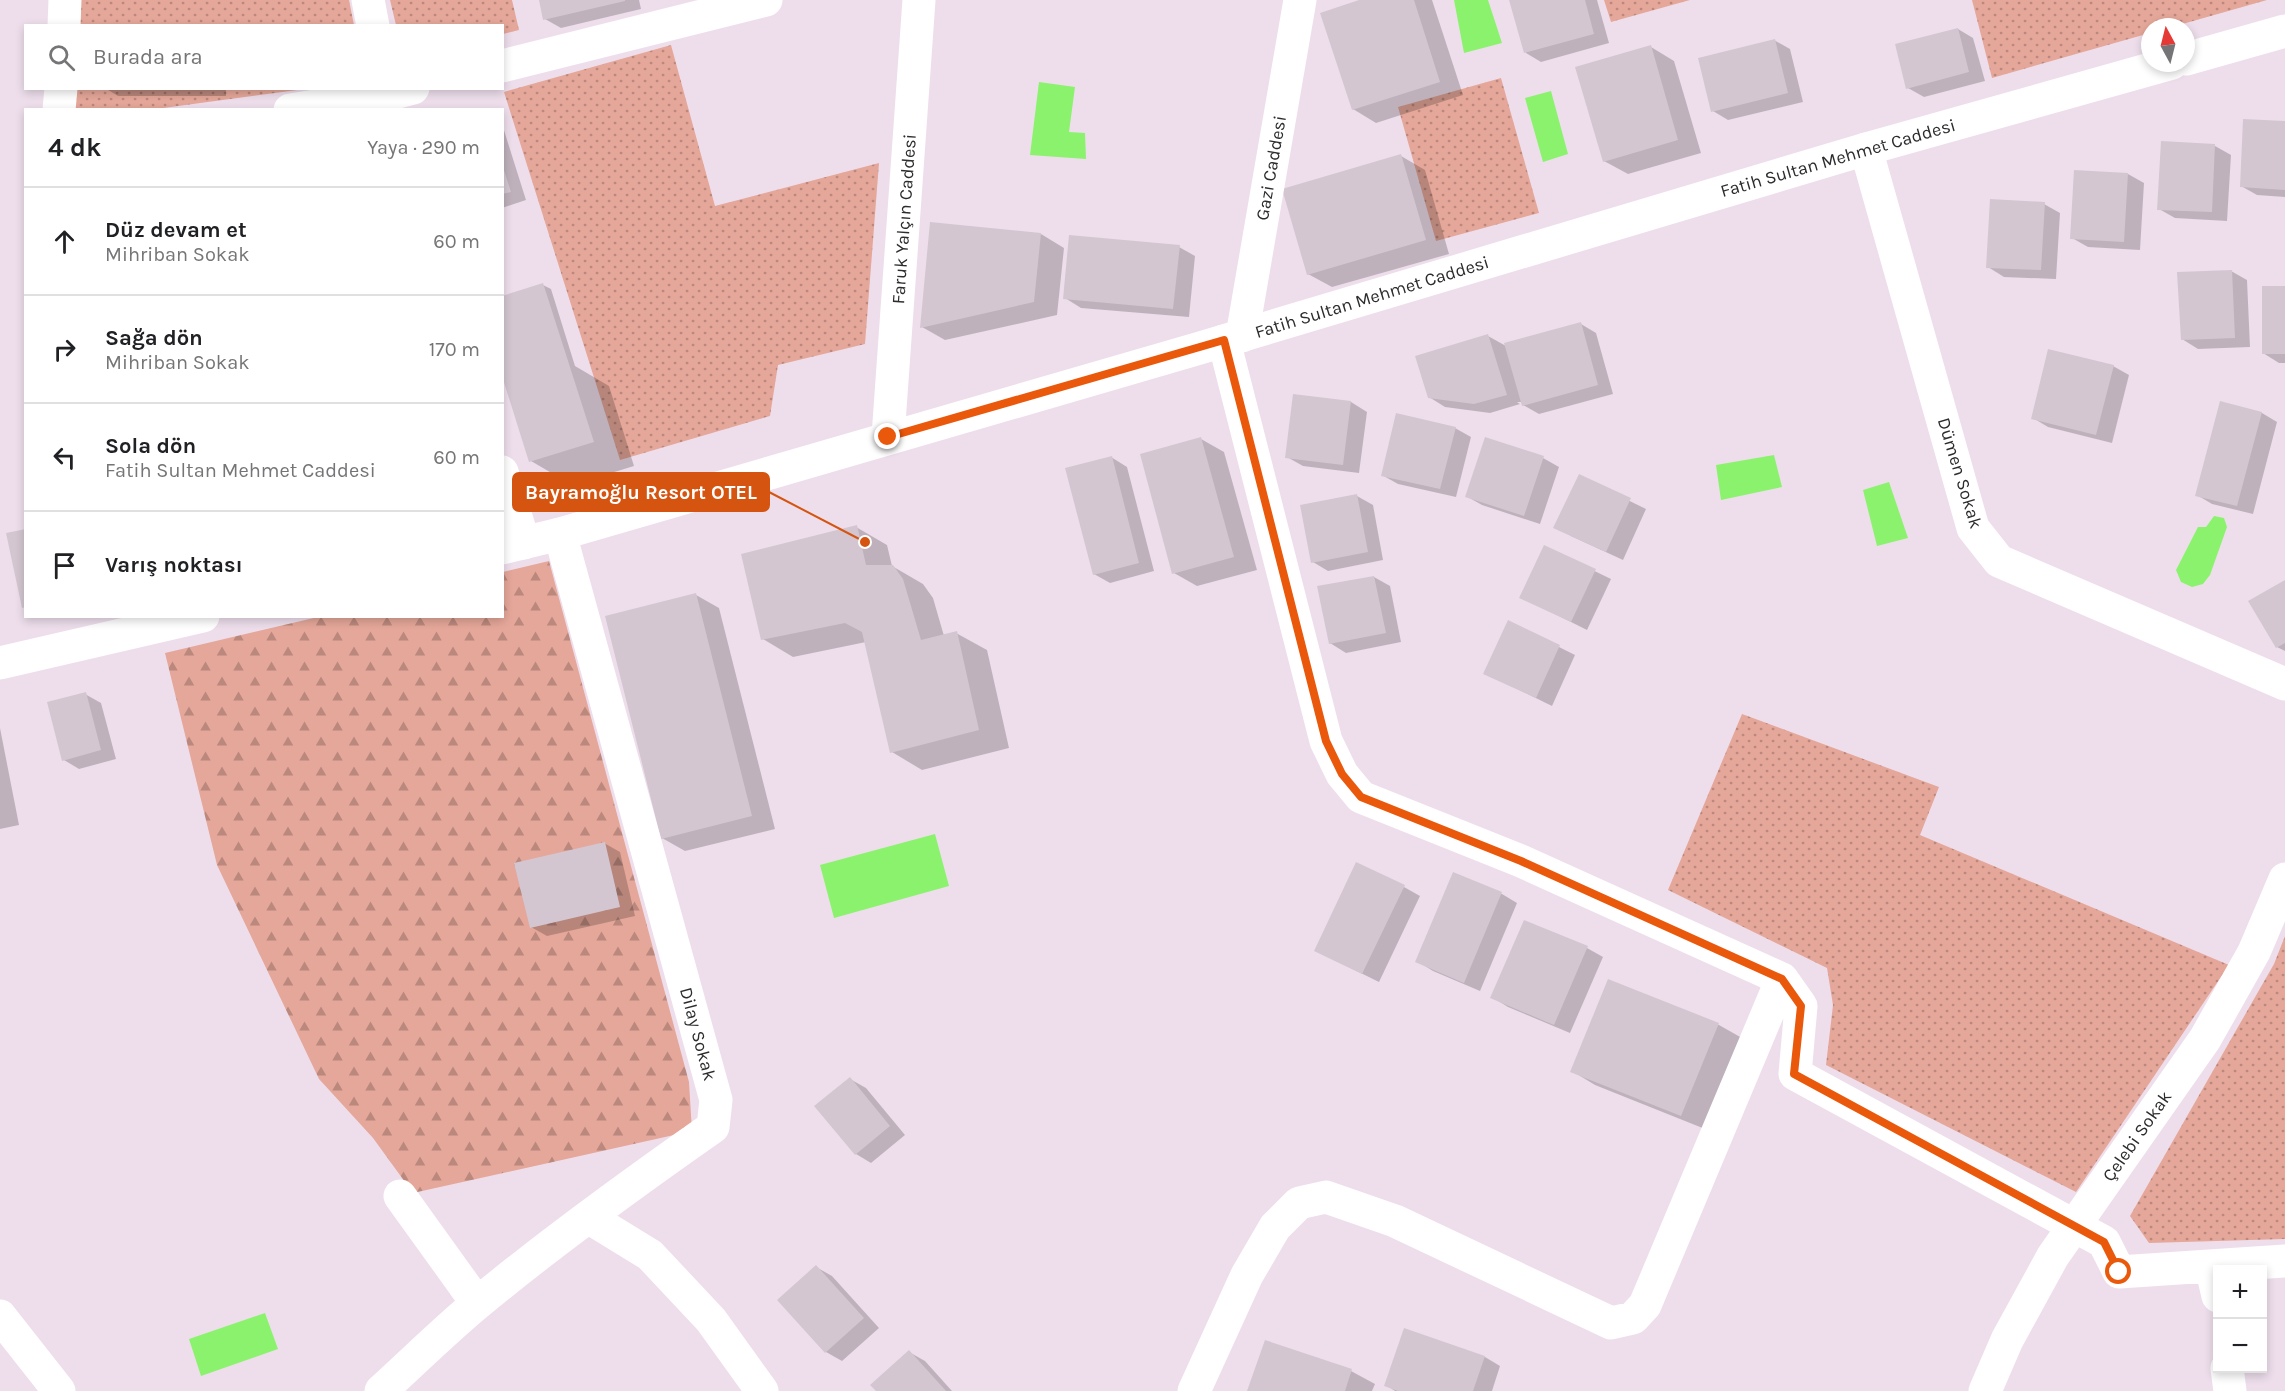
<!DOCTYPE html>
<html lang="tr">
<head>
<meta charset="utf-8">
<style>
  body { margin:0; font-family:Karla,sans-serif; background:#f6f6f6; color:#202124 }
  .controls { position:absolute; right:18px; bottom:18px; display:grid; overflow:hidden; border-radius:0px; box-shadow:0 3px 9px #0003 }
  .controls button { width:54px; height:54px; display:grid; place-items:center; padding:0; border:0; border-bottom:2px solid #e0e0e0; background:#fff; color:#202124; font:30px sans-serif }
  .compass { position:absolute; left:2141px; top:18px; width:54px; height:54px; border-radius:50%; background:#fff; box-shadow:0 3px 9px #0003; rotate:353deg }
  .stop { position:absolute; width:18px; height:18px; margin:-14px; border:4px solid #ea580c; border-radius:50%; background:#fff }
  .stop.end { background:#ea580c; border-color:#fff; box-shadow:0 2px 6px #0008 }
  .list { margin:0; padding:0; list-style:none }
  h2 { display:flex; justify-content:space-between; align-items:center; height:78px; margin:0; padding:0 24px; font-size:26px }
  h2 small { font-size:20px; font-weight:400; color:#757577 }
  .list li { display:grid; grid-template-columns:39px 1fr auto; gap:18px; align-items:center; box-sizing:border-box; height:108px; padding:0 24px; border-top:2px solid #e0e0e0 }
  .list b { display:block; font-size:22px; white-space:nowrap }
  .list p { margin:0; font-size:20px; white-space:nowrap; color:#757577 }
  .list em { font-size:20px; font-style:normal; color:#757577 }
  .icon { flex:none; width:33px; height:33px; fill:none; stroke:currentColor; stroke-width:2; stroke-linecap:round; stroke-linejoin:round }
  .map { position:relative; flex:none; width:2285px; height:1391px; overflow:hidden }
  .search { position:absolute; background:#fff; box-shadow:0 3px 9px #0003; left:24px; top:24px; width:480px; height:66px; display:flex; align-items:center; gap:15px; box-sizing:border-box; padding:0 21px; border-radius:0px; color:#757577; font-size:22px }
  .panel { position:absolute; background:#fff; box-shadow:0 3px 9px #0003; left:24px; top:108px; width:480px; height:510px; border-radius:0px }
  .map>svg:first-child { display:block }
  .grass { fill:url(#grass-dots) }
  .forest { fill:url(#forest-firs) }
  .water { fill:#8bf26e }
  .shadow { fill:#0003 }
  .building { fill:#d3c6d1 }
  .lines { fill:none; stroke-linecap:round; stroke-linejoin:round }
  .street { stroke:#fff; stroke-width:33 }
  .secondary { stroke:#fff; stroke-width:33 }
  .route { stroke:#ea580c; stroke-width:8 }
  .labels { text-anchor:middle; stroke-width:6; stroke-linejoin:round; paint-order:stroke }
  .street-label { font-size:18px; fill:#2c2c2c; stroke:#fff }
  .leader { fill:none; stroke:#d5540f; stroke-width:2 }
  .callout-dot { fill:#d5540f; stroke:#fff; stroke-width:2 }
  .callout { fill:#d5540f; stroke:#d5540f; stroke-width:2 }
  .callout-label { font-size:20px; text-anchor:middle; font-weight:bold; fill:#fff }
</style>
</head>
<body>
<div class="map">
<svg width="2285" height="1391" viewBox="0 0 2285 1391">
  <defs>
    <pattern id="grass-dots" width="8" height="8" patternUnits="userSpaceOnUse" patternTransform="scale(1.5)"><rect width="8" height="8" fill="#e5a799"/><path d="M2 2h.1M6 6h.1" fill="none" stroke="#ba887d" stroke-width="1.8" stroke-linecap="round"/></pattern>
    <pattern id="forest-firs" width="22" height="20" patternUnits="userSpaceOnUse" patternTransform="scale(1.5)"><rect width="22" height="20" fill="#e5a799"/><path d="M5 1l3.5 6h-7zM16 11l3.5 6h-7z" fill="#ba887d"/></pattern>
  </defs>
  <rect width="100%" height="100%" fill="#eedeec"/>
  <path class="grass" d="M 78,0 L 349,0 L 354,25 L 76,26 Z
    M 390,0 L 512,0 L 519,30 L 503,34 L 502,26 L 396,25 Z
    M 1604,0 L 1690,0 L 1611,22 Z
    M 1972,0 L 2267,0 L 2172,27 L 2150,27 L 2150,33 L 1992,78 Z
    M 671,45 L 715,206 L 879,163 L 865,344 L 778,365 L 770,416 L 620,460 L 504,92 Z
    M 1501,78 L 1539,213 L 1436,241 L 1398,107 Z
    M 73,89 L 305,89 L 156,109 L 72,110 Z
    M 1742,714 L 1939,787 L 1920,835 L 2229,965 L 2076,1192 L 1826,1065 L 1833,1005 L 1827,968 L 1668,890 Z
    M 2285,936 L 2285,1239 L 2149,1243 L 2130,1216 L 2274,964 Z"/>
  <path class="forest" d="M 549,561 L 689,1082 L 692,1131 L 413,1193 L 373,1138 L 319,1079 L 217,865 L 165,653 L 318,617 L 502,616 L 503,572 Z"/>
  <path class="water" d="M 1454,0 L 1488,0 L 1502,43 L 1464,53 Z
    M 1039,82 L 1075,87 L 1069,132 L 1085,133 L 1086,159 L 1030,155 Z
    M 1551,91 L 1568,154 L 1543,162 L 1525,98 Z
    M 1774,455 L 1782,487 L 1721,500 L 1716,465 Z
    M 1889,482 L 1908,538 L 1877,546 L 1863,490 Z
    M 2214,516 L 2224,518 L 2227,527 L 2210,575 L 2203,584 L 2192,587 L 2181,582 L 2176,570 L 2198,527 L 2206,527 Z
    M 935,834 L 949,886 L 834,918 L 820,865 Z
    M 265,1313 L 278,1349 L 201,1376 L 189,1339 Z"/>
  <path class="shadow" d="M 540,0 L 639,0 L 641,9 L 561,28 L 545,19 Z
    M 1364,0 L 1432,0 L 1463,95 L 1376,123 L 1353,109 Z
    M 1511,0 L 1597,0 L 1609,43 L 1541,62 L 1526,53 Z
    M 1958,29 L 1973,38 L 1985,81 L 1924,97 L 1908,88 Z
    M 1774,40 L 1790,49 L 1803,102 L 1728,120 L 1713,111 Z
    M 1651,47 L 1674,61 L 1701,153 L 1628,174 L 1604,161 Z
    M 105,88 L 226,88 L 226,96 L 118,96 Z
    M 2285,122 L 2285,197 L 2257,195 L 2241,186 Z
    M 502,124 L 526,200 L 502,208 Z
    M 2215,146 L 2231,155 L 2227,221 L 2175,218 L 2159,209 Z
    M 1401,156 L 1425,170 L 1449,254 L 1332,287 L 1308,274 Z
    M 2128,174 L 2144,183 L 2140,250 L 2088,247 L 2072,238 Z
    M 2044,204 L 2060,213 L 2056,279 L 2004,277 L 1988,267 Z
    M 1041,234 L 1064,248 L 1057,315 L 945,340 L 922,327 Z
    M 1179,247 L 1195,256 L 1189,317 L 1081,308 L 1065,298 Z
    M 2231,271 L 2247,280 L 2250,347 L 2198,349 L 2182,339 Z
    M 543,285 L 551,289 L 575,366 L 609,386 L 634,466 L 572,485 L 531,461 Z
    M 2285,287 L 2285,363 L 2279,363 L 2263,353 Z
    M 1581,324 L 1596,333 L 1613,394 L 1539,414 L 1523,405 L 1522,402 L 1517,402 L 1520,404 L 1490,413 L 1445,407 L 1429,397 L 1488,336 L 1506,346 Z
    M 2113,366 L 2129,375 L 2112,443 L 2048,427 L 2033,418 Z
    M 1294,395 L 1351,402 L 1367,412 L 1359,473 L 1303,466 L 1287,457 Z
    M 2221,403 L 2262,413 L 2277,422 L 2253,514 L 2212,504 L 2197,495 Z
    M 1455,428 L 1471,437 L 1456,497 L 1398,484 L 1382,475 Z
    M 1201,439 L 1224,452 L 1257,570 L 1197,586 L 1174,573 Z
    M 1111,457 L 1127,467 L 1154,571 L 1110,583 L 1094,574 Z
    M 1543,458 L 1559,467 L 1540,524 L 1482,505 L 1466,496 Z
    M 1579,476 L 1646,509 L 1623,560 L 1571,536 Z
    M 1357,496 L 1373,505 L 1383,560 L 1328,571 L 1313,562 Z
    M 856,527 L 887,545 L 892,566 L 923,584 L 933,598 L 944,636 L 956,633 L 987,650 L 1009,748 L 922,770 L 892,752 L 866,642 L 793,657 L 763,639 Z
    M 1545,547 L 1611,579 L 1587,630 L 1521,597 Z
    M 1374,577 L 1390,586 L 1401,642 L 1346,653 L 1330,643 Z
    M 2285,581 L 2285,651 L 2277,647 Z
    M 696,595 L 719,608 L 775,829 L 685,851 L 662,838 Z
    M 1509,622 L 1575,655 L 1552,706 L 1485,673 Z
    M 85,694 L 101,703 L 116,759 L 79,769 L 64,760 Z
    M 0,728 L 19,825 L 0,829 Z
    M 604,843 L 620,852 L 635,916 L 547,936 L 531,927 Z
    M 1454,874 L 1502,894 L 1517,903 L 1480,991 L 1433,971 L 1417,961 Z
    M 1404,887 L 1420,896 L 1379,982 L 1316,951 Z
    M 1587,948 L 1603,957 L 1570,1033 L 1508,1007 L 1492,997 Z
    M 1609,981 L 1719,1025 L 1742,1038 L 1705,1129 L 1595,1085 L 1572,1071 Z
    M 850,1079 L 866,1088 L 905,1135 L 871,1163 L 856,1154 Z
    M 816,1267 L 832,1276 L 879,1328 L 842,1361 L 826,1352 L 779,1300 Z
    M 909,1352 L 925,1361 L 952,1391 L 878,1391 Z
    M 1485,1357 L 1500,1366 L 1492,1391 L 1395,1391 L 1386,1385 Z
    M 1351,1371 L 1375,1384 L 1372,1391 L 1249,1391 Z"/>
  <path class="building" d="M 539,0 L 625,0 L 625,1 L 543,20 Z
    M 1359,0 L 1414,0 L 1440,82 L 1352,110 L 1320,13 Z
    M 1509,0 L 1585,0 L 1594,34 L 1524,53 Z
    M 1958,28 L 1969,72 L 1906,89 L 1895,44 Z
    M 1775,39 L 1788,93 L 1711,112 L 1698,58 Z
    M 1651,45 L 1678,140 L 1603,162 L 1575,67 Z
    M 2243,119 L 2285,121 L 2285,190 L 2240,187 Z
    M 2161,141 L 2215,144 L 2212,212 L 2157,210 Z
    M 1401,154 L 1426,240 L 1307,275 L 1282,189 Z
    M 502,164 L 511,192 L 502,194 Z
    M 2074,170 L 2128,173 L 2124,242 L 2070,239 Z
    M 1990,199 L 2045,202 L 2041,270 L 1986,268 Z
    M 930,222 L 1041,233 L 1034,302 L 920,328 Z
    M 1069,235 L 1180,245 L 1173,309 L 1063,299 Z
    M 2232,270 L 2235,338 L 2181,340 L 2177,272 Z
    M 543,283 L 594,442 L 529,462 L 502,376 L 502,296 Z
    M 2262,286 L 2285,286 L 2285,354 L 2262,354 Z
    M 1581,322 L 1598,385 L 1522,406 L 1504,343 Z
    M 1488,334 L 1507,395 L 1474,404 L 1428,398 L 1415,356 Z
    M 2048,349 L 2114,365 L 2096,435 L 2031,419 Z
    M 1293,394 L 1351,401 L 1343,465 L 1285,458 Z
    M 2220,401 L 2262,412 L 2237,506 L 2195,496 Z
    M 1396,413 L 1456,427 L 1440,489 L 1381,476 Z
    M 1201,437 L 1234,557 L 1172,574 L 1140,454 Z
    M 1485,437 L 1544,456 L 1524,516 L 1465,497 Z
    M 1112,456 L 1139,563 L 1093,575 L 1065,468 Z
    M 1579,474 L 1631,498 L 1606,552 L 1553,528 Z
    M 1357,494 L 1368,552 L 1311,563 L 1300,505 Z
    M 857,525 L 866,565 L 893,565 L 903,579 L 921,640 L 957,631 L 979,730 L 890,753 L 862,632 L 845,623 L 761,640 L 741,554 Z
    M 26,529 L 26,607 L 22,608 L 6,533 Z
    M 1544,545 L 1596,569 L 1571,622 L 1519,598 Z
    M 1374,576 L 1386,633 L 1329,644 L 1317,586 Z
    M 2285,580 L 2285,643 L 2276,648 L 2248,601 Z
    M 696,593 L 752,816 L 661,839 L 605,616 Z
    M 1508,620 L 1560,645 L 1536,698 L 1483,674 Z
    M 86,692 L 101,750 L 62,761 L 47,702 Z
    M 605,842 L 620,907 L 530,928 L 514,863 Z
    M 1356,862 L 1405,885 L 1362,974 L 1314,951 Z
    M 1453,872 L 1502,892 L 1464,983 L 1415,962 Z
    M 1524,920 L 1588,946 L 1554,1025 L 1490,998 Z
    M 1608,979 L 1719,1023 L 1681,1116 L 1570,1072 Z
    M 850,1077 L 890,1126 L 855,1155 L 814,1106 Z
    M 816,1265 L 864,1318 L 825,1353 L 777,1300 Z
    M 1404,1328 L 1485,1356 L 1473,1391 L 1398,1391 L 1384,1386 Z
    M 1265,1340 L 1352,1369 L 1345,1391 L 1247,1391 Z
    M 909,1350 L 946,1391 L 876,1391 L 870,1385 Z"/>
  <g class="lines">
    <path class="street" d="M 368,0 L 373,26
      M 64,26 L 65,0
      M 502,66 L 766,0
      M 59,110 L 61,88
      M 290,110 L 390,94 L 413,88
      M 1866,149 L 1973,528 L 1999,561 L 2285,684
      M 1242,336 L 1300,0
      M 1224,341 L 1326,741 L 1342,774 L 1361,797 L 1521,861 L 1782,979 L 1801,1006 L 1795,1074 L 2104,1242 L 2119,1272 L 2285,1261
      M 888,437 L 919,0
      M 502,472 L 524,543
      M 400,1196 L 477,1303
      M 588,1217 L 650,1255 L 711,1320 L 762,1391
      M 2211,1266 L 2218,1296
      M 0,1316 L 59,1391
      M 2227,1368 L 2230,1391
      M 381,1391 C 414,1361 445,1330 479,1302 C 554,1240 633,1183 713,1127 L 716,1100 L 560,534
      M 1194,1391 L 1247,1275 L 1275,1227 L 1299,1203 L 1326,1197 L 1395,1221 L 1611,1323 L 1633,1318 L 1645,1305 L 1782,979
      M 1985,1391 L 2007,1340 L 2053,1256 L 2205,1039 L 2254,952 L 2285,879"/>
    <path class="secondary" d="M 2186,59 L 2285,31
      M 502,548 L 560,534 L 1200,348 L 1866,149 L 2172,63
      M 0,663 L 203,616"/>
  </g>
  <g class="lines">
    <path class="route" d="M 888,437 L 1224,340 L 1326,741 L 1342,774 L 1361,797 L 1521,861 L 1782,979 L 1801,1006 L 1794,1074 L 2104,1242 L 2119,1272"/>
  </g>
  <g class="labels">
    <g class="street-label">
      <text transform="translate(1838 158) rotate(-16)" y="6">Fatih Sultan Mehmet Caddesi</text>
      <text transform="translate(1271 168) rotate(-80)" y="6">Gazi Caddesi</text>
      <text transform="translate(904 219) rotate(-86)" y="6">Faruk Yalçın Caddesi</text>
      <text transform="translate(1372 297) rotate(-17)" y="6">Fatih Sultan Mehmet Caddesi</text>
      <text transform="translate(1960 473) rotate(73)" y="6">Dümen Sokak</text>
      <text transform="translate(698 1034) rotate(75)" y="6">Dilay Sokak</text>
      <text transform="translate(2137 1136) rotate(-55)" y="6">Çelebi Sokak</text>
    </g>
  </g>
  <path class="leader" d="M865 542L769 492"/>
  <circle class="callout-dot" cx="865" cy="542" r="6"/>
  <rect class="callout" x="513" y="473" width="256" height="38" rx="6"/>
  <g class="callout-label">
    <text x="641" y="499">Bayramoğlu Resort OTEL</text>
  </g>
</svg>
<div class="controls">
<button>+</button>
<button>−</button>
</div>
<svg class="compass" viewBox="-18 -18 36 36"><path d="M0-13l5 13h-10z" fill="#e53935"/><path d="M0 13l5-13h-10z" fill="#757577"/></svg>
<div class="stop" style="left:2119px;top:1272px"></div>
<div class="stop end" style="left:888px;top:437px"></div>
<div class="search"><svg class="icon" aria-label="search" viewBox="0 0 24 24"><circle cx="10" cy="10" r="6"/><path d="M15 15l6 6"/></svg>Burada ara</div>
<section class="panel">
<h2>4 dk<small>Yaya · 290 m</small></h2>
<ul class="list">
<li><svg class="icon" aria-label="ahead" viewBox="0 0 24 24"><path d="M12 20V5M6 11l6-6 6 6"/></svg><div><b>Düz devam et</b><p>Mihriban Sokak</p></div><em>60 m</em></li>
<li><svg class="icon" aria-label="right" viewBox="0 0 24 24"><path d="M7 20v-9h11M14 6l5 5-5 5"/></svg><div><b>Sağa dön</b><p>Mihriban Sokak</p></div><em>170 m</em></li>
<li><svg class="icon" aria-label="left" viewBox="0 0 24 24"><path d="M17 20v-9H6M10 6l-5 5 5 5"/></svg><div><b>Sola dön</b><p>Fatih Sultan Mehmet Caddesi</p></div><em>60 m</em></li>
<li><svg class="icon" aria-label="arrive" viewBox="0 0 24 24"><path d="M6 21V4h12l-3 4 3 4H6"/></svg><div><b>Varış noktası</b></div></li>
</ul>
</section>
</div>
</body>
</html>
